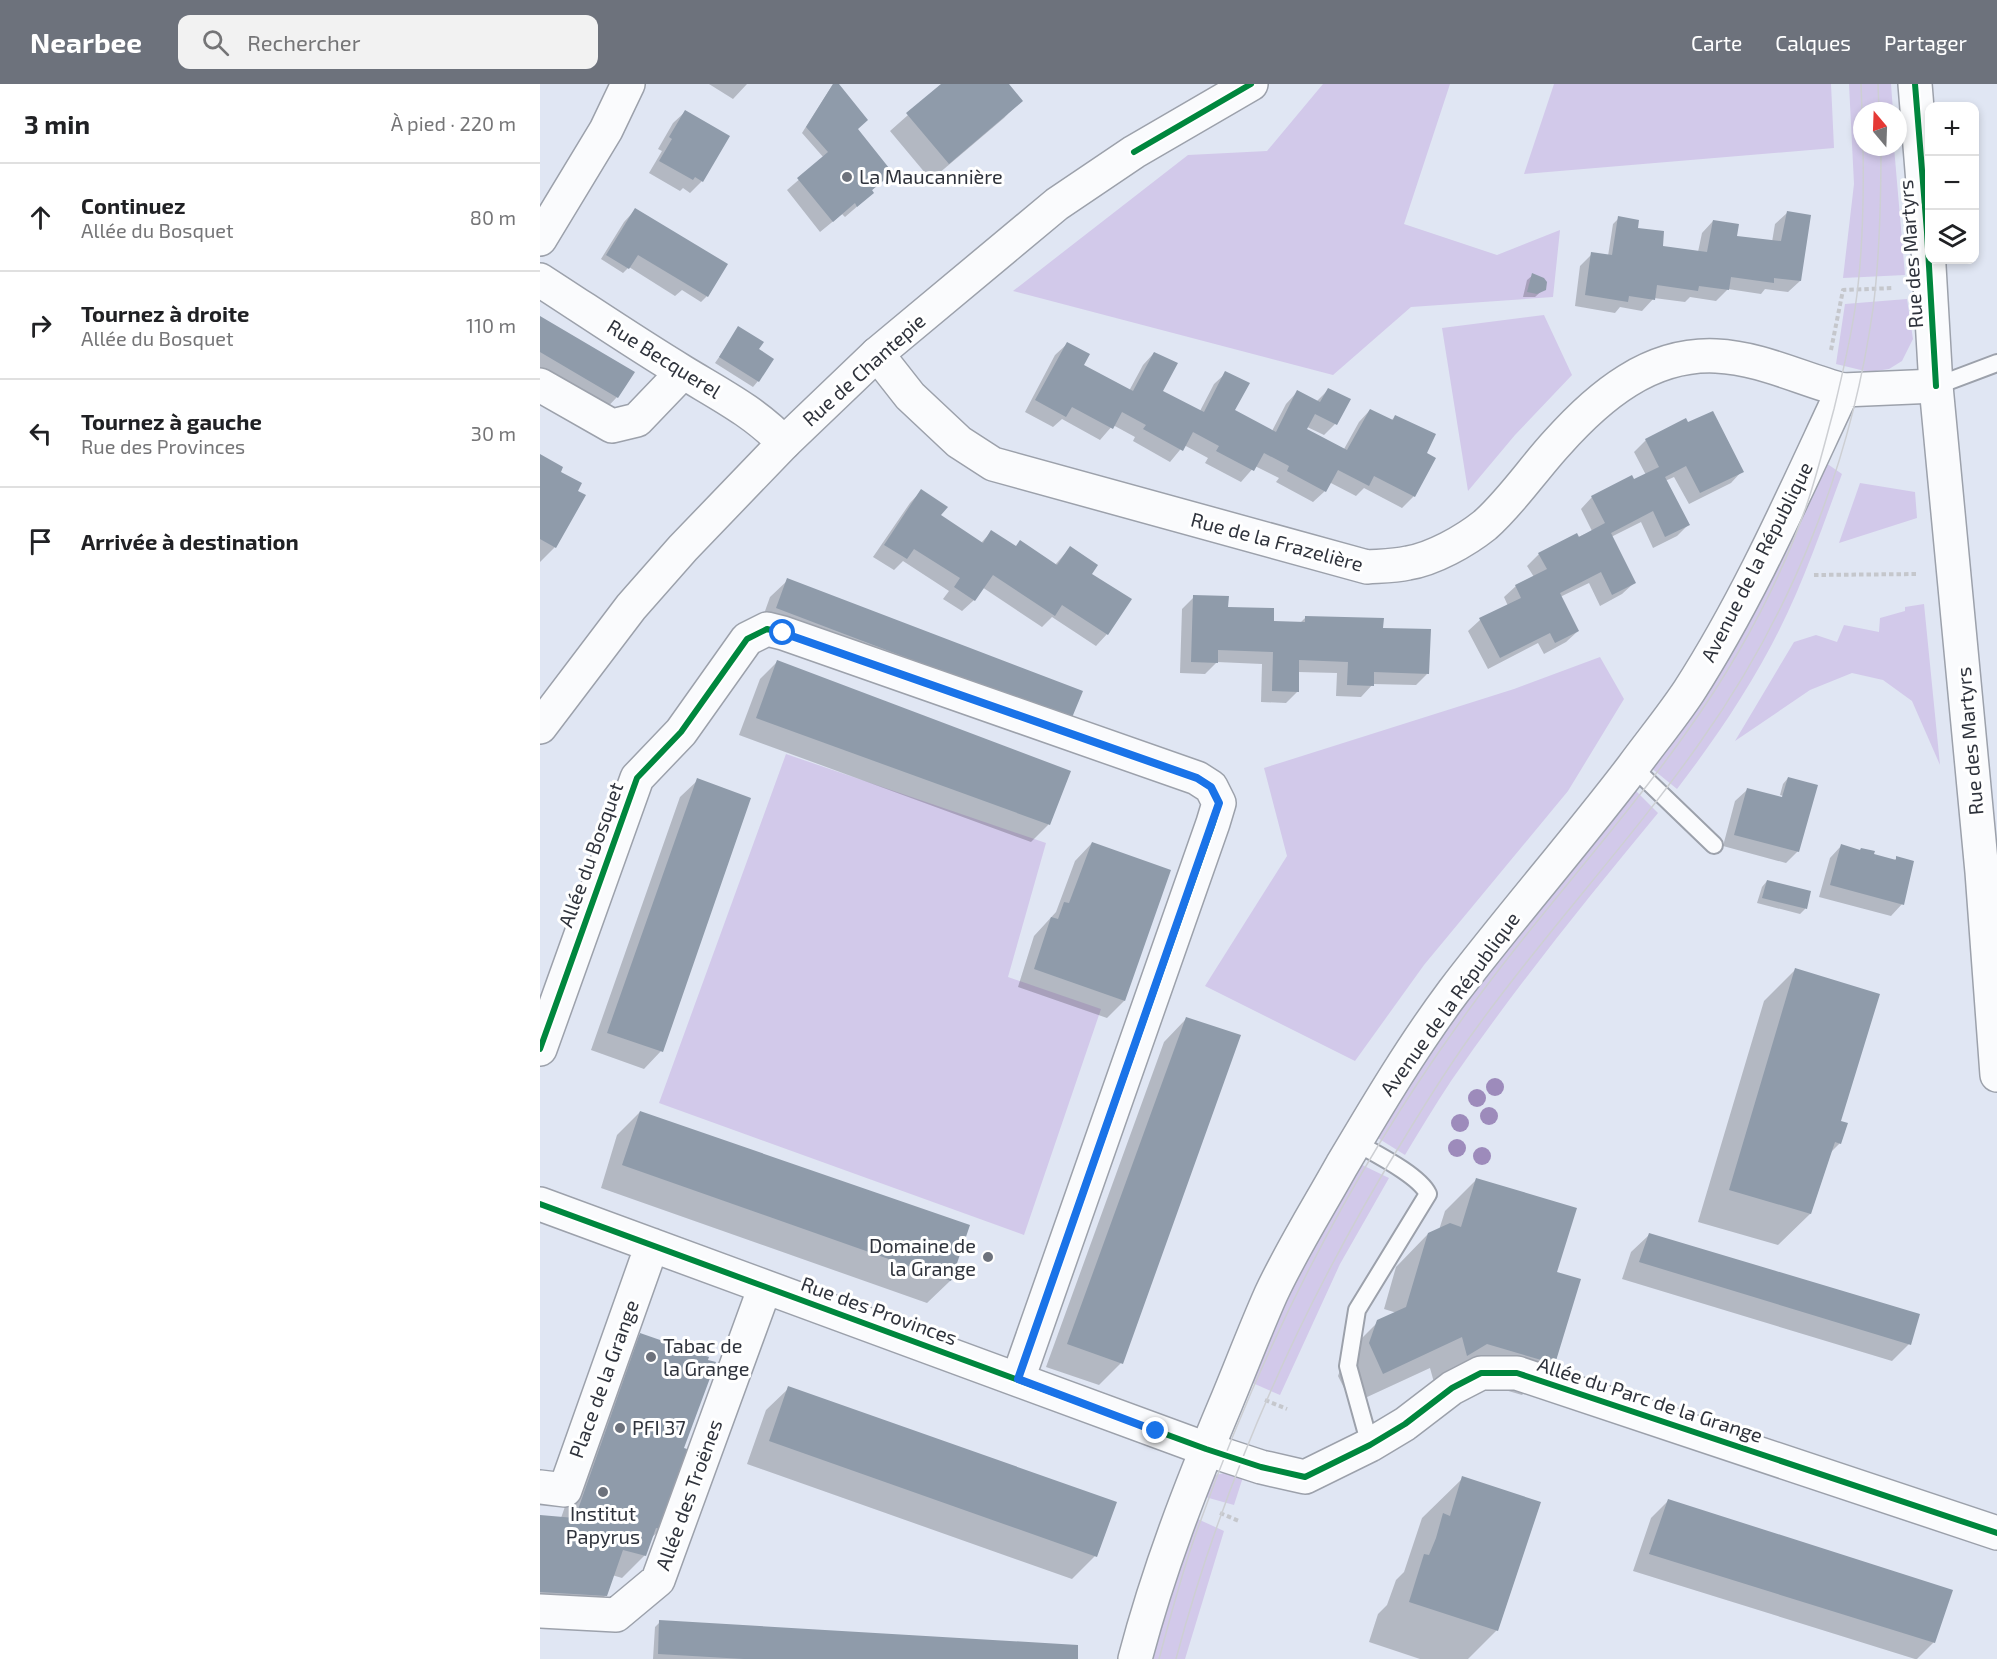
<!DOCTYPE html>
<html lang="fr">
<head>
<meta charset="utf-8">
<style>
  body { margin:0; font-family:"Exo 2",sans-serif; background:#f2f2f2; color:#202124 }
  .controls { position:absolute; right:18px; top:18px; display:grid; overflow:hidden; border-radius:12px; box-shadow:0 3px 9px #0003 }
  .controls button { width:54px; height:54px; display:grid; place-items:center; padding:0; border:0; border-bottom:2px solid #e0e0e0; background:#fff; color:#202124; font:30px sans-serif }
  .compass { position:absolute; left:1313px; top:18px; width:54px; height:54px; border-radius:50%; background:#fff; box-shadow:0 3px 9px #0003; rotate:341deg }
  .stop { position:absolute; width:18px; height:18px; margin:-14px; border:4px solid #1a73e8; border-radius:50%; background:#fff }
  .stop.end { background:#1a73e8; border-color:#fff; box-shadow:0 2px 6px #0008 }
  .list { margin:0; padding:0; list-style:none }
  h2 { display:flex; justify-content:space-between; align-items:center; height:78px; margin:0; padding:0 24px; font-size:26px }
  h2 small { font-size:20px; font-weight:400; color:#757577 }
  .list li { display:grid; grid-template-columns:39px 1fr auto; gap:18px; align-items:center; box-sizing:border-box; height:108px; padding:0 24px; border-top:2px solid #e0e0e0 }
  .list b { display:block; font-size:22px; white-space:nowrap }
  .list p { margin:0; font-size:20px; white-space:nowrap; color:#757577 }
  .list em { font-size:20px; font-style:normal; color:#757577 }
  .icon { flex:none; width:33px; height:33px; fill:none; stroke:currentColor; stroke-width:2; stroke-linecap:round; stroke-linejoin:round }
  .map { position:relative; flex:none; width:1457px; height:1575px; overflow:hidden }
  header { display:flex; align-items:center; gap:36px; box-sizing:border-box; height:84px; padding:0 30px; background:#6d727c; color:#fff }
  header strong { font-size:28px }
  nav { display:flex; gap:33px; margin-inline-start:auto; font-size:21px }
  .search { width:420px; height:54px; background:#f2f2f2; display:flex; align-items:center; gap:15px; box-sizing:border-box; padding:0 21px; border-radius:12px; color:#757577; font-size:22px }
  main { display:flex }
  aside { flex:1; background:#fff }
  .map>svg:first-child { display:block }
  .green { fill:#d2c9ea }
  .shadow { fill:#0003 }
  .building { fill:#8f9baa }
  .lines { fill:none; stroke-linecap:round; stroke-linejoin:round }
  .service-casing { stroke:#9ca1ab; stroke-width:20 }
  .minor-casing { stroke:#9ca1ab; stroke-width:36 }
  .tertiary-casing { stroke:#9ca1ab; stroke-width:36 }
  .secondary-casing { stroke:#9ca1ab; stroke-width:36 }
  .path { stroke:#c5c7cc; stroke-width:4; stroke-dasharray:4.5 3; stroke-linecap:butt }
  .service { stroke:#fafbfd; stroke-width:16 }
  .minor { stroke:#fafbfd; stroke-width:33 }
  .tertiary { stroke:#fafbfd; stroke-width:33 }
  .secondary { stroke:#fafbfd; stroke-width:33 }
  .tram { stroke:#cdcfd3; stroke-width:1.5 }
  .cycleway-casing { stroke:#fff; stroke-width:10 }
  .cycleway { stroke:#00873e; stroke-width:6 }
  .tree { fill:#9d8bbb }
  .route { stroke:#1a73e8; stroke-width:8 }
  .poi-dot { fill:#6d727c; stroke:#fff; stroke-width:2 }
  .labels { text-anchor:middle; stroke-width:6; stroke-linejoin:round; paint-order:stroke }
  .poi-label { font-size:20px; fill:#2f333c; stroke:#fff; text-anchor:start }
  .street-label { font-size:20px; fill:#2f333c; stroke:#fff }
</style>
</head>
<body>
<header>
<strong>Nearbee</strong>
<div class="search"><svg class="icon" aria-label="search" viewBox="0 0 24 24"><circle cx="10" cy="10" r="6"/><path d="M15 15l6 6"/></svg>Rechercher</div>
<nav><a>Carte</a><a>Calques</a><a>Partager</a></nav>
</header>
<main>
<aside>
<h2>3 min<small>À pied · 220 m</small></h2>
<ul class="list">
<li><svg class="icon" aria-label="ahead" viewBox="0 0 24 24"><path d="M12 20V5M6 11l6-6 6 6"/></svg><div><b>Continuez</b><p>Allée du Bosquet</p></div><em>80 m</em></li>
<li><svg class="icon" aria-label="right" viewBox="0 0 24 24"><path d="M7 20v-9h11M14 6l5 5-5 5"/></svg><div><b>Tournez à droite</b><p>Allée du Bosquet</p></div><em>110 m</em></li>
<li><svg class="icon" aria-label="left" viewBox="0 0 24 24"><path d="M17 20v-9H6M10 6l-5 5 5 5"/></svg><div><b>Tournez à gauche</b><p>Rue des Provinces</p></div><em>30 m</em></li>
<li><svg class="icon" aria-label="arrive" viewBox="0 0 24 24"><path d="M6 21V4h12l-3 4 3 4H6"/></svg><div><b>Arrivée à destination</b></div></li>
</ul>
</aside>
<div class="map">
<svg width="1457" height="1575" viewBox="0 0 1457 1575">
  <rect width="100%" height="100%" fill="#e0e6f3"/>
  <path class="green" d="M 783,0 L 910,0 L 864,140 L 957,171 L 1020,146 L 1013,213 L 871,223 L 793,291 L 473,207 L 648,71 L 727,67 Z
    M 1014,0 L 1291,0 L 1294,64 L 984,90 Z
    M 1309,0 L 1351,0 L 1353,27 L 1322,27 L 1322,63 L 1354,63 L 1365,191 L 1303,194 L 1314,100 Z
    M 1367,215 L 1373,255 L 1362,277 L 1349,285 L 1329,288 L 1296,280 L 1305,220 Z
    M 1004,231 L 1032,291 L 975,351 L 928,407 L 902,244 Z
    M 1286,379 L 1302,390 C 1287,430 1273,471 1256,510 C 1226,580 1183,645 1137,705 L 1110,683 Z
    M 1320,399 L 1375,408 L 1377,434 L 1299,459 Z
    M 1384,520 L 1400,681 L 1372,617 L 1343,596 L 1312,589 L 1270,606 L 1195,657 L 1254,558 L 1276,551 L 1297,558 L 1304,541 L 1339,548 L 1340,534 L 1365,527 L 1365,523 Z
    M 1060,573 L 1084,615 L 1028,707 L 884,881 L 815,977 L 665,902 L 747,772 L 724,684 L 974,605 Z
    M 246,670 L 506,759 L 468,893 L 561,925 L 484,1151 L 119,1019 Z
    M 1092,703 L 1118,729 C 1046,816 975,904 911,997 C 895,1021 880,1046 865,1071 L 833,1051 L 907,930 Z
    M 816,1078 L 849,1094 L 800,1180 L 740,1311 L 708,1297 L 731,1234 Z
    M 689,1388 L 704,1390 L 694,1421 L 658,1411 L 670,1392 Z
    M 651,1432 L 684,1447 L 645,1575 L 605,1575 Z"/>
  <path class="shadow" d="M 169,0 L 207,0 L 193,15 Z
    M 293,0 L 297,0 L 316,45 L 351,89 L 331,107 L 320,120 L 305,133 L 302,130 L 280,148 L 247,106 L 284,74 L 262,49 Z
    M 403,0 L 467,0 L 481,16 L 464,34 L 391,96 L 350,47 Z
    M 145,28 L 162,97 L 150,109 L 143,104 L 140,107 L 109,89 L 122,67 L 118,65 L 133,39 Z
    M 95,126 L 167,212 L 161,218 L 142,206 L 135,212 L 89,183 L 83,189 L 61,175 L 84,138 Z
    M 1247,129 L 1260,197 L 1248,208 L 1225,205 L 1221,210 L 1188,205 L 1176,217 L 1150,213 L 1145,218 L 1114,214 L 1102,227 L 1080,223 L 1075,229 L 1035,222 L 1040,182 L 1052,170 L 1068,172 L 1073,140 L 1079,134 L 1096,149 L 1121,163 L 1158,168 L 1162,149 L 1173,137 L 1196,153 L 1232,158 L 1235,140 Z
    M 993,191 L 1006,203 L 995,213 L 983,213 L 987,196 Z
    M 0,234 L 77,313 L 60,331 L 0,296 Z
    M 199,244 L 217,265 L 218,297 L 213,303 L 175,279 Z
    M 527,260 L 542,282 L 589,307 L 603,281 L 614,269 L 621,308 L 660,327 L 674,300 L 686,289 L 693,327 L 732,347 L 746,320 L 757,308 L 776,318 L 788,306 L 795,340 L 784,351 L 763,341 L 762,344 L 804,365 L 819,338 L 830,326 L 851,337 L 855,332 L 886,369 L 874,412 L 862,424 L 824,404 L 816,412 L 789,398 L 785,407 L 773,418 L 736,398 L 739,394 L 715,382 L 701,398 L 665,379 L 668,374 L 644,361 L 630,378 L 593,357 L 595,353 L 573,341 L 560,356 L 522,335 L 513,343 L 485,328 L 515,271 Z
    M 1106,356 L 1202,387 L 1191,399 L 1149,420 L 1134,393 L 1125,397 L 1148,441 L 1137,452 L 1113,464 L 1101,438 L 1071,453 L 1094,499 L 1082,510 L 1060,522 L 1049,499 L 1020,513 L 1038,547 L 1026,558 L 1004,570 L 998,559 L 948,585 L 928,547 L 940,536 L 968,522 L 964,513 L 976,502 L 994,493 L 987,482 L 999,470 L 1052,447 L 1041,425 L 1052,413 L 1106,391 L 1094,368 Z
    M 0,371 L 19,388 L 36,408 L 44,412 L 15,463 L 0,478 Z
    M 381,407 L 399,432 L 441,459 L 451,448 L 475,464 L 515,481 L 530,464 L 550,490 L 567,550 L 556,562 L 512,533 L 502,543 L 442,503 L 434,516 L 422,527 L 403,515 L 409,507 L 363,477 L 354,486 L 333,473 L 370,419 Z
    M 248,496 L 530,635 L 220,541 L 230,513 Z
    M 654,513 L 733,538 L 760,539 L 766,533 L 841,545 L 887,590 L 876,601 L 833,600 L 821,613 L 796,612 L 797,589 L 758,588 L 758,607 L 746,619 L 721,618 L 722,580 L 677,578 L 665,590 L 640,589 L 642,525 Z
    M 237,578 L 529,688 L 508,741 L 491,758 L 199,651 L 220,595 Z
    M 1248,694 L 1276,702 L 1258,767 L 1246,779 L 1183,762 L 1195,717 L 1207,706 L 1270,723 L 1270,720 L 1240,711 L 1243,700 Z
    M 158,696 L 121,967 L 104,985 L 51,966 L 140,713 Z
    M 552,759 L 584,917 L 567,934 L 478,903 L 494,852 L 516,828 L 535,777 Z
    M 1301,762 L 1353,777 L 1357,774 L 1362,820 L 1351,832 L 1279,813 L 1290,774 Z
    M 1227,797 L 1269,808 L 1265,825 L 1260,830 L 1217,819 L 1222,803 Z
    M 1255,886 L 1299,1039 L 1300,1059 L 1290,1069 L 1270,1130 L 1238,1161 L 1158,1138 L 1224,917 Z
    M 646,935 L 581,1279 L 559,1301 L 506,1283 L 624,958 Z
    M 100,1028 L 428,1142 L 410,1197 L 387,1219 L 61,1104 L 77,1051 Z
    M 937,1095 L 1015,1189 L 1014,1279 L 982,1311 L 914,1291 L 895,1302 L 890,1284 L 812,1320 L 798,1292 L 806,1270 L 838,1238 L 857,1229 L 844,1225 L 856,1183 L 888,1150 L 899,1146 L 905,1127 Z
    M 1109,1151 L 1369,1260 L 1352,1277 L 1082,1195 L 1091,1168 Z
    M 100,1251 L 142,1365 L 121,1445 L 110,1455 L 105,1471 L 82,1494 L 72,1491 L 66,1511 L 43,1534 L 0,1531 L 0,1433 L 21,1434 L 77,1274 Z
    M 249,1304 L 555,1472 L 532,1495 L 207,1380 L 226,1326 Z
    M 923,1394 L 957,1546 L 928,1575 L 880,1575 L 829,1558 L 838,1530 L 847,1521 L 856,1496 L 864,1488 L 882,1434 Z
    M 1128,1417 L 1394,1558 L 1377,1575 L 1375,1575 L 1093,1487 L 1111,1434 Z
    M 120,1538 L 537,1575 L 113,1575 L 115,1543 Z"/>
  <path class="building" d="M 293,0 L 299,0 L 328,36 L 318,45 L 353,89 L 332,106 L 334,109 L 317,123 L 315,119 L 293,138 L 257,94 L 288,68 L 266,43 Z
    M 401,0 L 469,0 L 483,17 L 409,80 L 366,29 Z
    M 145,26 L 190,52 L 163,98 L 155,93 L 153,96 L 119,77 L 132,55 L 129,53 Z
    M 95,124 L 188,180 L 168,213 L 98,171 L 89,185 L 66,171 Z
    M 1247,127 L 1271,131 L 1261,197 L 1234,194 L 1234,199 L 1191,193 L 1189,206 L 1159,202 L 1158,207 L 1117,201 L 1115,216 L 1089,212 L 1088,218 L 1045,211 L 1051,168 L 1072,171 L 1078,132 L 1099,136 L 1098,144 L 1124,147 L 1123,162 L 1167,168 L 1173,136 L 1199,140 L 1197,152 L 1241,157 Z
    M 992,189 L 1004,194 L 1007,198 L 1006,206 L 997,210 L 987,208 Z
    M 0,232 L 95,288 L 78,314 L 0,268 Z
    M 198,242 L 224,258 L 219,265 L 234,275 L 219,298 L 179,273 Z
    M 527,258 L 550,270 L 544,281 L 593,307 L 614,268 L 638,279 L 623,307 L 664,328 L 685,287 L 710,299 L 695,326 L 736,348 L 757,306 L 780,318 L 788,304 L 811,315 L 797,341 L 775,330 L 767,345 L 807,366 L 830,325 L 853,336 L 855,331 L 896,350 L 887,369 L 896,374 L 875,413 L 834,392 L 829,402 L 798,386 L 786,408 L 747,387 L 749,382 L 724,369 L 714,387 L 676,367 L 679,362 L 653,348 L 643,367 L 603,345 L 606,341 L 582,328 L 573,345 L 532,323 L 526,333 L 495,316 Z
    M 1173,327 L 1204,388 L 1160,409 L 1146,382 L 1125,393 L 1150,441 L 1125,453 L 1113,427 L 1071,449 L 1096,499 L 1072,511 L 1061,488 L 1020,509 L 1039,547 L 1015,559 L 1010,549 L 960,574 L 939,534 L 981,514 L 975,501 L 1007,485 L 998,469 L 1037,449 L 1039,453 L 1065,439 L 1051,412 L 1092,391 L 1094,395 L 1119,383 L 1105,355 L 1146,334 L 1148,338 Z
    M 0,370 L 23,383 L 21,388 L 42,399 L 38,407 L 46,411 L 16,464 L 0,455 Z
    M 381,405 L 408,423 L 401,431 L 443,459 L 451,446 L 476,462 L 480,456 L 517,481 L 530,462 L 558,481 L 552,490 L 592,515 L 568,551 L 522,521 L 515,532 L 453,491 L 435,517 L 414,503 L 420,494 L 374,465 L 367,475 L 344,461 Z
    M 247,494 L 543,607 L 531,636 L 236,524 Z
    M 653,511 L 689,512 L 688,523 L 734,524 L 734,537 L 765,538 L 765,532 L 844,534 L 843,544 L 891,545 L 889,590 L 834,588 L 834,602 L 807,601 L 808,578 L 759,576 L 759,608 L 732,607 L 733,568 L 678,566 L 678,579 L 651,578 Z
    M 237,576 L 531,687 L 510,741 L 216,634 Z
    M 1248,693 L 1278,701 L 1259,768 L 1194,751 L 1207,704 L 1242,713 Z
    M 157,694 L 211,714 L 123,968 L 67,949 Z
    M 552,758 L 631,786 L 585,917 L 494,885 L 511,833 L 518,835 L 524,818 L 529,819 Z
    M 1301,760 L 1320,766 L 1321,764 L 1335,767 L 1334,770 L 1356,776 L 1356,772 L 1374,777 L 1364,821 L 1290,801 Z
    M 1227,796 L 1271,807 L 1267,825 L 1222,814 Z
    M 1255,884 L 1340,910 L 1301,1037 L 1308,1039 L 1301,1060 L 1295,1058 L 1271,1130 L 1189,1106 Z
    M 646,933 L 701,951 L 583,1280 L 527,1260 Z
    M 100,1027 L 430,1141 L 411,1197 L 82,1081 Z
    M 936,1094 L 1037,1124 L 1017,1188 L 1041,1195 L 1015,1280 L 947,1260 L 927,1272 L 922,1253 L 843,1290 L 829,1259 L 837,1236 L 866,1223 L 888,1149 L 910,1139 L 921,1143 Z
    M 1109,1149 L 1380,1230 L 1371,1261 L 1099,1178 Z
    M 100,1249 L 169,1273 L 168,1276 L 176,1278 L 144,1364 L 150,1366 L 122,1445 L 116,1444 L 106,1472 L 83,1466 L 67,1512 L 0,1508 L 0,1431 L 35,1434 Z
    M 248,1302 L 577,1418 L 557,1473 L 229,1357 Z
    M 922,1392 L 1001,1418 L 958,1547 L 869,1518 L 884,1470 L 889,1471 L 896,1454 L 903,1429 L 910,1432 Z
    M 1128,1415 L 1413,1506 L 1395,1559 L 1109,1470 Z
    M 119,1536 L 538,1561 L 538,1575 L 204,1575 L 118,1570 Z"/>
  <g class="lines">
    <g class="service-casing">
      <path id="service" d="M 1396,302 L 1457,279
        M 1093,683 L 1174,761
        M 815,1058 C 834,1069 879,1091 888,1110 L 817,1226 L 808,1282 L 830,1361"/>
    </g>
    <g class="minor-casing">
      <path id="minor" d="M 0,155 L 66,46 L 88,0
        M 0,196 C 48,227 95,259 143,288 C 179,310 215,328 244,359
        M 337,270 L 370,312 L 419,358 L 453,380 L 827,483 C 840,482 854,482 868,479 C 893,475 925,457 945,441 C 972,417 993,385 1017,359 C 1059,312 1110,269 1176,272 C 1221,274 1261,295 1303,306
        M 0,301 L 72,342 L 97,336 L 143,288
        M 0,965 L 97,694 L 141,648 L 207,555 L 227,545 L 243,549 L 657,694 L 671,703 L 679,719 L 673,739 L 478,1295
        M 0,1120 L 666,1365 L 721,1383 L 765,1393 L 830,1361 L 865,1340 L 912,1304 L 941,1289 L 977,1289 L 1457,1449
        M 0,1403 L 25,1406 L 112,1161
        M 0,1527 L 76,1531 L 118,1496 L 225,1203"/>
    </g>
    <g class="tertiary-casing">
      <path id="tertiary" d="M 0,643 L 91,523 L 143,464 L 244,359 L 337,270 L 517,120 L 594,68 L 711,0
        M 595,1575 C 618,1487 651,1402 686,1319 C 701,1283 715,1246 731,1210 C 752,1165 778,1124 802,1081 C 837,1022 872,963 913,908 C 971,832 1034,760 1092,684 C 1111,658 1131,634 1149,607 C 1210,512 1255,408 1303,306 L 1396,302"/>
    </g>
    <g class="secondary-casing">
      <path id="secondary" d="M 1375,0 L 1387,148 L 1396,302 L 1442,788 L 1457,991"/>
    </g>
    <path class="path" d="M 1291,266 L 1303,206 L 1354,204
      M 1274,491 L 1378,490
      M 725,1316 L 747,1325
      M 680,1429 L 699,1437"/>
    <use href="#service" class="service"/>
    <use href="#minor" class="minor"/>
    <use href="#tertiary" class="tertiary"/>
    <use href="#secondary" class="secondary"/>
    <path class="tram" d="M 1321,0 L 1322,27
      M 1338,0 L 1339,27
      M 619,1575 C 631,1531 642,1487 658,1444 C 721,1266 809,1092 920,938 C 991,838 1075,749 1146,649 C 1195,580 1238,503 1266,423 C 1277,391 1285,358 1294,325 C 1302,292 1310,258 1315,225 C 1323,171 1324,117 1323,63
      M 636,1575 C 685,1391 765,1215 865,1053 C 887,1017 910,980 935,946 C 1006,847 1091,757 1161,657 C 1252,529 1311,380 1333,225 C 1340,171 1341,117 1341,63"/>
    <g class="cycleway-casing">
      <path id="cycleway" d="M 1375,0 L 1387,148 L 1396,302
        M 594,68 L 711,0
        M 0,965 L 97,694 L 141,648 L 207,555 L 227,545 L 243,549 L 657,694 L 671,703 L 679,719 L 673,739 L 478,1295
        M 0,1120 L 666,1365 L 721,1383 L 765,1393 L 830,1361 L 865,1340 L 912,1304 L 941,1289 L 977,1289 L 1457,1449"/>
    </g>
    <use href="#cycleway" class="cycleway"/>
  </g>
  <g class="tree">
    <circle cx="955" cy="1003" r="9"/>
    <circle cx="937" cy="1014" r="9"/>
    <circle cx="949" cy="1032" r="9"/>
    <circle cx="920" cy="1039" r="9"/>
    <circle cx="917" cy="1064" r="9"/>
    <circle cx="942" cy="1072" r="9"/>
  </g>
  <g class="lines">
    <path class="route" d="M 243,549 L 657,694 L 671,703 L 679,719 L 478,1295 L 616,1347"/>
  </g>
  <g class="poi-dot">
    <circle cx="307" cy="93" r="6"/>
    <circle cx="448" cy="1173" r="6"/>
    <circle cx="111" cy="1273" r="6"/>
    <circle cx="80" cy="1344" r="6"/>
    <circle cx="63" cy="1408" r="6"/>
  </g>
  <g class="labels">
    <g class="poi-label">
      <text x="319" y="100">La Maucannière</text>
      <text x="436" y="1169" text-anchor="end">Domaine de<tspan x="436" dy="23">la Grange</tspan></text>
      <text x="123" y="1269">Tabac de<tspan x="123" dy="23">la Grange</tspan></text>
      <text x="92" y="1351">PFI 37</text>
      <text x="63" y="1437" text-anchor="middle">Institut<tspan x="63" dy="23">Papyrus</tspan></text>
    </g>
    <g class="street-label">
      <text transform="translate(1371 170) rotate(-94)" y="7">Rue des Martyrs</text>
      <text transform="translate(124 275) rotate(32)" y="7">Rue Becquerel</text>
      <text transform="translate(324 286) rotate(-42)" y="7">Rue de Chantepie</text>
      <text transform="translate(737 458) rotate(15)" y="7">Rue de la Frazelière</text>
      <text transform="translate(1217 478) rotate(-63)" y="7">Avenue de la République</text>
      <text transform="translate(1430 657) rotate(-95)" y="7">Rue des Martyrs</text>
      <text transform="translate(51 771) rotate(-70)" y="7">Allée du Bosquet</text>
      <text transform="translate(910 920) rotate(-54)" y="7">Avenue de la République</text>
      <text transform="translate(339 1227) rotate(20)" y="7">Rue des Provinces</text>
      <text transform="translate(64 1295) rotate(-70)" y="7">Place de la Grange</text>
      <text transform="translate(1110 1316) rotate(18)" y="7">Allée du Parc de la Grange</text>
      <text transform="translate(149 1411) rotate(-70)" y="7">Allée des Troënes</text>
    </g>
  </g>
</svg>
<div class="controls">
<button>+</button>
<button>−</button>
<button><svg class="icon" aria-label="layers" viewBox="0 0 24 24"><path d="M12 4l9 5-9 5-9-5zM3 14l9 5 9-5"/></svg></button>
</div>
<svg class="compass" viewBox="-18 -18 36 36"><path d="M0-13l5 13h-10z" fill="#e53935"/><path d="M0 13l5-13h-10z" fill="#757577"/></svg>
<div class="stop" style="left:243px;top:549px"></div>
<div class="stop end" style="left:616px;top:1347px"></div>
</div>
</main>
</body>
</html>
